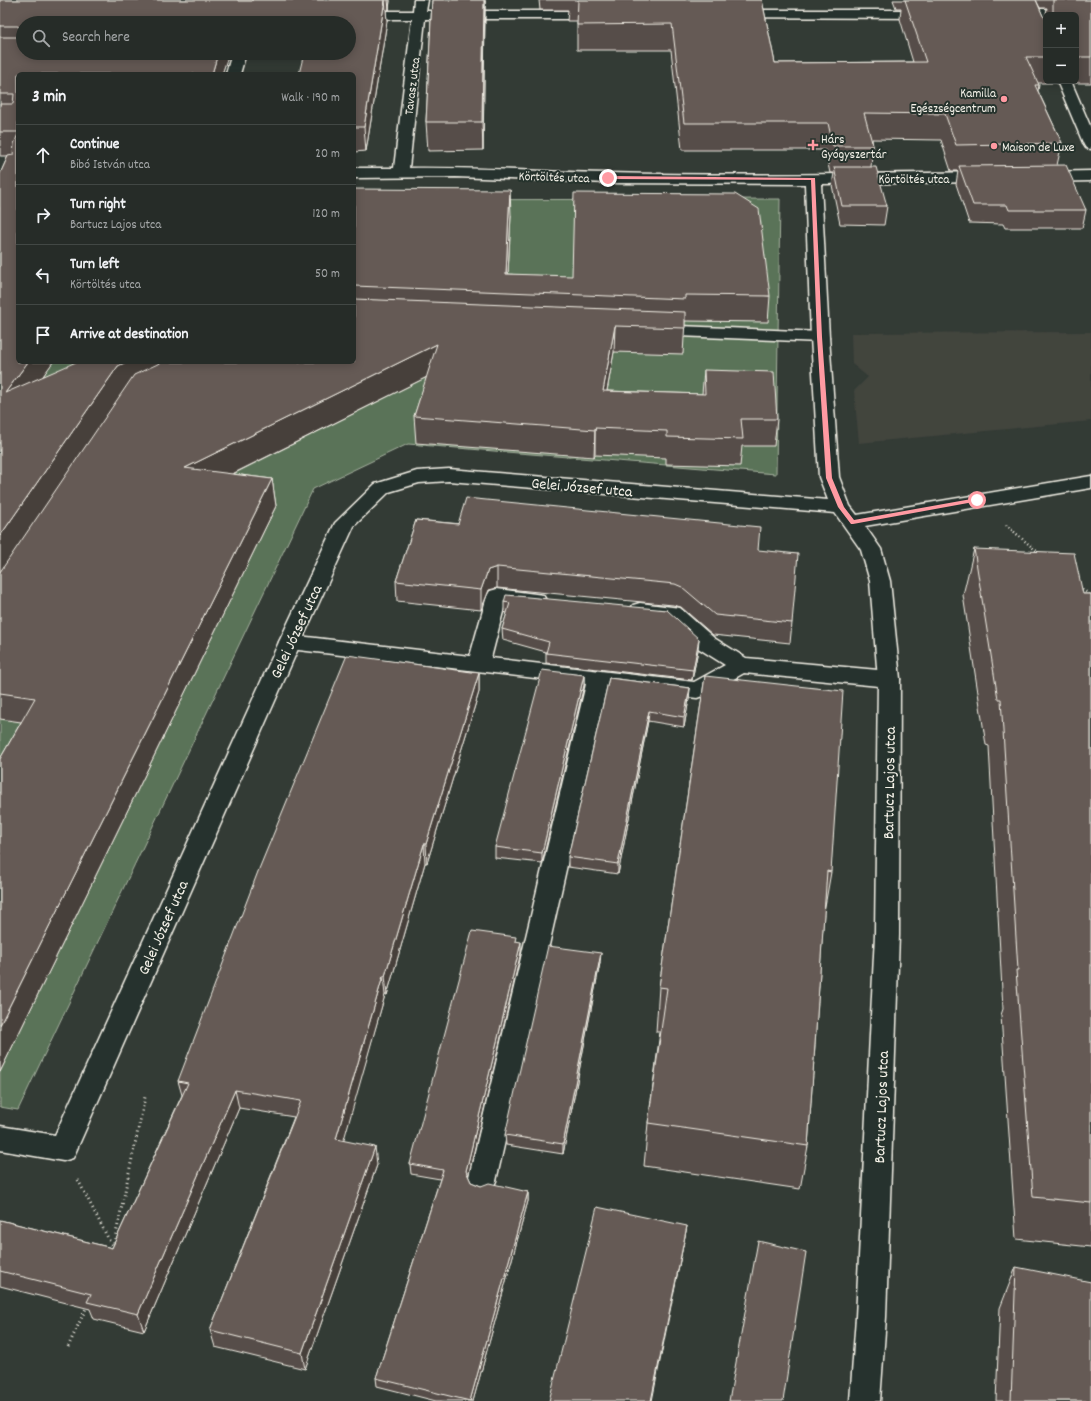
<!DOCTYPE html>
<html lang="en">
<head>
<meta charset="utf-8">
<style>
  body { margin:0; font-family:Dekko,sans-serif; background:#323834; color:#f1f3f6 }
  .controls { position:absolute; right:12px; top:12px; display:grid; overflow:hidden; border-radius:6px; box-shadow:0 2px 10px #0003 }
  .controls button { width:36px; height:36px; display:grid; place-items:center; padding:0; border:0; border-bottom:1px solid #424845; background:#262c28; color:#f1f3f6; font:20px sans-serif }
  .stop { position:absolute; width:12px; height:12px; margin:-9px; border:3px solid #ff9aa2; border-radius:50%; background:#fff }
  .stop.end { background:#ff9aa2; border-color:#fff; box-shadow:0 1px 4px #0008 }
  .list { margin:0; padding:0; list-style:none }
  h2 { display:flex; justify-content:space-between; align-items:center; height:52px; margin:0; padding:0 16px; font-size:17px }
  h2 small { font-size:13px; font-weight:400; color:#a4a7a8 }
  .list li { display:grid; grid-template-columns:26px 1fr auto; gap:12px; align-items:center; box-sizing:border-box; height:60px; padding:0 16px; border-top:1px solid #424845 }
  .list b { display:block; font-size:15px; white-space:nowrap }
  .list p { margin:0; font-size:13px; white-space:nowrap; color:#a4a7a8 }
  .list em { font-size:13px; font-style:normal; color:#a4a7a8 }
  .icon { flex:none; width:22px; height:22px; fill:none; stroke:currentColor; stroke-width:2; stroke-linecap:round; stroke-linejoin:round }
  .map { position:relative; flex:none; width:1091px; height:1401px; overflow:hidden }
  .search { position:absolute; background:#262c28; box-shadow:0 2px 10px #0003; left:16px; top:16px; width:340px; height:44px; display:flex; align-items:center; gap:10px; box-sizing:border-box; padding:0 14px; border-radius:22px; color:#a4a7a8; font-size:15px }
  .panel { position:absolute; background:#262c28; box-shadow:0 2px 10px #0003; left:16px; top:72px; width:340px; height:292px; border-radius:6px }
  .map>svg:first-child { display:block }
  .built { fill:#42443e }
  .green { fill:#5a7358; stroke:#a7b2a0 }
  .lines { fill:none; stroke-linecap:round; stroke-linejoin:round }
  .lane-casing { stroke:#f4f1e8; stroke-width:3 }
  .street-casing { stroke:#f4f1e8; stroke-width:3 }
  .path-far1 { stroke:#f4f1e8; stroke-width:2.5; stroke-dasharray:1 2.5; stroke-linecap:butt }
  .path { stroke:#f4f1e8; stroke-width:3; stroke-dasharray:1 3.5; stroke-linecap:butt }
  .lane { fill:#26332d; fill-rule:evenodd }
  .street { fill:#26332d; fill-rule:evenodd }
  .wall { fill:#574d48; stroke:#f4f1e8 }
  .shaded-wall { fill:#473f3b; stroke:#f4f1e8 }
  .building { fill:#655a54; stroke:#f4f1e8 }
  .route { fill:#ff9aa2 }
  .poi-dot { fill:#ff9aa2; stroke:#26332d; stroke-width:1.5 }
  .labels { text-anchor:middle; stroke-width:4; stroke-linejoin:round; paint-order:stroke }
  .far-street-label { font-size:13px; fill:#f4f1e8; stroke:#26332d }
  .far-poi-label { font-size:13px; fill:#f4f1e8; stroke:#26332d; text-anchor:start }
  .street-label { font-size:16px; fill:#f4f1e8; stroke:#26332d }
</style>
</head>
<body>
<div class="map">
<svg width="1091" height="1401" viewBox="0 0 1091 1401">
  <rect width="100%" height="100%" fill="#333b35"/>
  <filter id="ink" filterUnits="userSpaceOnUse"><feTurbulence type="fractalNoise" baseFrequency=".025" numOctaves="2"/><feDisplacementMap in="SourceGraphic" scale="8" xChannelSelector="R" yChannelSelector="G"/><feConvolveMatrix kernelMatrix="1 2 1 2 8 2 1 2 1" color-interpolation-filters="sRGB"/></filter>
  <g filter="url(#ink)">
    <path class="built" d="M 1091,332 L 1091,421 L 859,443 L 854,391 L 868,377 L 852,364 L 851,333 Z"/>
    <path class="green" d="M 780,199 L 776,474 L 408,444 L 313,489 L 18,1110 L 0,1107 L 0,207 L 18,362 L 354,362 L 354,200 Z"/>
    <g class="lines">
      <g class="lane-casing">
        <path id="lane" d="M 232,53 L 246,53 L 240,74 L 226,74 Z
          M 655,325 L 820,332 L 826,333 L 829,337 L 826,341 L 820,342 L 655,335 L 649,334 L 646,330 L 649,326 Z
          M 497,589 L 543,595 L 546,600 L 543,605 L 536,607 L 505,604 L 491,658 L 694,682 L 725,665 L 698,648 L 667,619 L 633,615 L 630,610 L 633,605 L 640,603 L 680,608 L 714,638 L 746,658 L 889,671 L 897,674 L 900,679 L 897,684 L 889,687 L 744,673 L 705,695 L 697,698 L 607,687 L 496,1181 L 492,1190 L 482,1194 L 472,1190 L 468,1181 L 586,684 L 290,649 L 282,647 L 279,642 L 282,637 L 290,635 L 470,656 L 487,596 L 490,591 Z"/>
      </g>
      <g class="street-casing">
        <path id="street" d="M 414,0 L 428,0 L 426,11 L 597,11 L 602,12 L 604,15 L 602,18 L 597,19 L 425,19 L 409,168 C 476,167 542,172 608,173 C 734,176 860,174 986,172 L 991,174 L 994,177 L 991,180 L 986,182 L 821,184 L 829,337 L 839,477 L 850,506 L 857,515 L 1091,476 L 1091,488 L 865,526 L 881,549 L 890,581 L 900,679 L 899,935 L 886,1317 L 880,1401 L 850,1401 L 856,1317 L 875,935 L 878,679 L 870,581 L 861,550 L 835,513 L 449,481 L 419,483 L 389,492 L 354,526 L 301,642 L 73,1158 L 63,1161 L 0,1150 L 0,1126 L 55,1135 L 279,642 L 335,523 L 375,484 L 417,471 L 449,469 L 828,500 L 819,477 L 811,337 L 805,184 L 608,183 L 456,177 L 354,178 L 354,168 L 394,168 L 412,19 L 357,19 L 352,18 L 350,15 L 352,12 L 357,11 L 413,11 Z
          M 1011,9 L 1091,9 L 1091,17 L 1076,17 L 1076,15 L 1046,15 L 1046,17 L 1006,16 L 1004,13 L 1006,10 Z
          M 735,10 L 931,10 L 936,11 L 938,14 L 936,17 L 931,18 L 730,17 L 728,14 L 730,11 Z
          M 1057,81 L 1071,81 L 1091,128 L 1091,149 L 1086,148 L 1084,145 Z
          M 1091,171 L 1091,181 L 1042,182 L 1037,180 L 1034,177 L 1037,174 L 1042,172 Z"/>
      </g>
      <path class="path-far1" d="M 1006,525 L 1039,553
        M 1080,587 L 1091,596"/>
      <path class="path" d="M 78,1180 L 113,1248 L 112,1250
        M 113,1248 L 145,1097
        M 68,1347 L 87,1306"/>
      <use href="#lane" class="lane"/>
      <use href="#street" class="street"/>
    </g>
    <path class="wall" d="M 0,0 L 390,0 L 389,10 L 386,10 L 387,21 L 366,151 L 354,152 L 354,74 L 349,23 L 23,23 L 23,53 L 229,53 L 222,74 L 18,74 L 18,362 L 53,362 L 43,376 L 354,362 L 354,189 L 511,215 L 508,274 L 770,296 L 768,322 L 685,321 L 683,354 L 614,352 L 607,391 L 702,394 L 704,370 L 777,419 L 774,446 L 742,446 L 740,466 L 666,464 L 666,458 L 595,455 L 594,457 L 416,443 L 414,416 L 427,377 L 233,474 L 272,479 L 276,506 L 0,1072 L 0,759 L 21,722 L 0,719 L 0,174 L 8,156 L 0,156 Z
      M 432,0 L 485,0 L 483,150 L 428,151 L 426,122 Z
      M 539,0 L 762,0 L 775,63 L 913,62 L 900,19 L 901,8 L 896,8 L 893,0 L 1036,0 L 1043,16 L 1045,19 L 1047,8 L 1040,8 L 1036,0 L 1091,0 L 1091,83 L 1073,83 L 1072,81 L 1076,81 L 1076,15 L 1046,15 L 1046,81 L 1057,81 L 1056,83 L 1038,83 L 1039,85 L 1038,91 L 1062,143 L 1057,165 L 1086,210 L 1082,228 L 1005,228 L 1003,224 L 969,223 L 956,184 L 958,171 L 951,171 L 941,140 L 872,139 L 873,146 L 871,167 L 887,206 L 884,225 L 840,224 L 832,185 L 834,173 L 830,173 L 825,150 L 682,150 L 671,50 L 577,50 L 577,21 L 567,21 L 568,10 L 540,10 Z
      M 416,520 L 758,550 L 792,623 L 790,643 L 713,635 L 681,607 L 673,605 L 497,588 L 489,590 L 481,610 L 397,601 L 396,581 Z
      M 974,549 L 1083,594 L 1091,594 L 1091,1247 L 1016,1239 L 1001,1015 L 1003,1009 L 989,746 L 986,745 L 963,595 Z
      M 504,602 L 667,610 L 698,650 L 692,680 L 546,663 L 546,652 L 503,640 L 502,629 L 507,613 L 504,612 Z
      M 479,673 L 479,692 L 427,863 L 425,863 L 387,995 L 385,995 L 343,1140 L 377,1165 L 305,1369 L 215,1347 L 210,1330 L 294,1117 L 239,1108 L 144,1331 L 94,1319 L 90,1309 L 0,1286 L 0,1220 L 112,1248 L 182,1095 L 178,1081 Z
      M 584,675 L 584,685 L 542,863 L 495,858 L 495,847 Z
      M 705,676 L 831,872 L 824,912 L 808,1146 L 800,1189 L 644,1166 L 648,1123 L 660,1032 L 656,1032 L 659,987 Z
      M 609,678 L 690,688 L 689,699 L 684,727 L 648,721 L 618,874 L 568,867 L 568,857 Z
      M 521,952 L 468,1175 L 471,1182 L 481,1186 L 528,1192 L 528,1201 L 473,1401 L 436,1401 L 377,1386 L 376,1378 L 440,1179 L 411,1174 L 410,1164 Z
      M 600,963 L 563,1154 L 506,1145 L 505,1135 Z
      M 1016,1267 L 1091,1401 L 996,1401 L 1000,1308 Z"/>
    <path class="shaded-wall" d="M 385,0 L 387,21 L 366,151 L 364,127 Z
      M 388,0 L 390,0 L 389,10 Z
      M 485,0 L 485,21 L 483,150 L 482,122 Z
      M 218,53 L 229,53 L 222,74 L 212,74 Z
      M 510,190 L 511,215 L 507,292 L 506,274 Z
      M 615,326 L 614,352 L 602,418 L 603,391 Z
      M 437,344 L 439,371 L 190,495 L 185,468 Z
      M 28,362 L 53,362 L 12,420 L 5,393 Z
      M 126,362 L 187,362 L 0,575 L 0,536 L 118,366 Z
      M 595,428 L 595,455 L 594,457 L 595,430 Z
      M 272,479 L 276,506 L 0,1072 L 0,1025 Z
      M 497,567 L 497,588 L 489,590 L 481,610 L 481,590 L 488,570 Z
      M 699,639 L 698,650 L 692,680 L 693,670 Z
      M 479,673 L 479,692 L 427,863 L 426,844 Z
      M 584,675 L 584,685 L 542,863 L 542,853 Z
      M 690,688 L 689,699 L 684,727 L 684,717 Z
      M 649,711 L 648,721 L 618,874 L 618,864 Z
      M 424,844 L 425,863 L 387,995 L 385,976 Z
      M 521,942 L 521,952 L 467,1181 L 466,1171 Z
      M 601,953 L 600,963 L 563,1154 L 563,1144 Z
      M 383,976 L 385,995 L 339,1157 L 336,1139 Z
      M 235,1090 L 239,1108 L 144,1331 L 138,1314 Z
      M 375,1147 L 377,1165 L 305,1369 L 302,1353 Z
      M 528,1192 L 528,1201 L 473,1401 L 470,1401 Z
      M 687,1226 L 652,1401 L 651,1401 Z"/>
    <path class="building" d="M 0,0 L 238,0 L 238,1 L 252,1 L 253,0 L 385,0 L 364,127 L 354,127 L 354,74 L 299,74 L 304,53 L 349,53 L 349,23 L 23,23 L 23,28 L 19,28 L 18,26 L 0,26 Z
      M 432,0 L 484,0 L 482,122 L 426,122 Z
      M 578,0 L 762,0 L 775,63 L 926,62 L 905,0 L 1036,0 L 1043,16 L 1046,19 L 1046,57 L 1026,57 L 1039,85 L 1035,85 L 1062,143 L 956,145 L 945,114 L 864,113 L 873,146 L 833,146 L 828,123 L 684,123 L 672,24 L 577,25 Z
      M 1053,0 L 1091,0 L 1091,57 L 1079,57 L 1076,54 L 1076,15 L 1053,15 Z
      M 0,37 L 23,37 L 23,53 L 218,53 L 212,74 L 18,74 L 18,132 L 0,132 L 0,104 L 13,104 L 14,94 L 0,94 Z
      M 18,134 L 18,362 L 28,362 L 5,393 L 76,362 L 126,362 L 118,366 L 0,536 L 0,174 L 8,156 L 13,155 L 14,144 Z
      M 1066,165 L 1086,210 L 1009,210 L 1007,205 L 973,205 L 959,166 Z
      M 834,167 L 876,167 L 887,206 L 842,206 Z
      M 354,189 L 510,190 L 506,274 L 572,276 L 574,193 L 735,194 L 759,209 L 770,296 L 685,295 L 685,299 L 354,286 Z
      M 354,299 L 685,312 L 685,328 L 615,326 L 603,391 L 705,394 L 704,370 L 774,372 L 777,419 L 741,419 L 743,439 L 667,437 L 667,431 L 595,428 L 595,430 L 414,416 L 437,344 L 185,468 L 272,479 L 0,1025 L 0,759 L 35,698 L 0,693 L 0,572 L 134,375 L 162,362 L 354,362 Z
      M 466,498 L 760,527 L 758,550 L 798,554 L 792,623 L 715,615 L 682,587 L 675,584 L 497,567 L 488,570 L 481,590 L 396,581 L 416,520 L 458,524 Z
      M 974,549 L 1074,553 L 1083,594 L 1091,594 L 1091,1203 L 1033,1197 L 1016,970 L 1018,970 L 1001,699 L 998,699 Z
      M 506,595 L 667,610 L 699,639 L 693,670 L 546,653 L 549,642 L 502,629 L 510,603 L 504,602 Z
      M 347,655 L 479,673 L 426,844 L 424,844 L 385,976 L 383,976 L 336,1139 L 375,1147 L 302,1353 L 210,1330 L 301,1101 L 235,1090 L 138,1314 L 87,1302 L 91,1294 L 0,1271 L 0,1220 L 112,1248 L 188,1083 L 178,1081 L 259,869 Z
      M 542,670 L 584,675 L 542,853 L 495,847 Z
      M 705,676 L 843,691 L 831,872 L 827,871 L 808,1146 L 648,1123 L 667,988 L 659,987 Z
      M 609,678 L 690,688 L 684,717 L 649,711 L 618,864 L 568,857 Z
      M 472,931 L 516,937 L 515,941 L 521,942 L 466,1171 L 471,1182 L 481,1186 L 489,1183 L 528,1192 L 470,1401 L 376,1378 L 443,1170 L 410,1164 Z
      M 548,946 L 601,953 L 563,1144 L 505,1135 Z
      M 597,1207 L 687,1226 L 651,1401 L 549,1401 Z
      M 758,1241 L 806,1252 L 783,1401 L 729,1401 Z
      M 1016,1267 L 1091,1282 L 1091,1401 L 1011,1401 Z"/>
  </g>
  <path class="route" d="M 608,176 L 815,178 L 822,337 L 832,478 L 844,507 L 854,520 L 977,498 L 979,499 L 979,501 L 853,524 L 851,524 L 838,507 L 826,478 L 817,337 L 811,180 L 606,179 Z"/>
  <g class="poi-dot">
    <circle cx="1004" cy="99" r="4"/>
    <path d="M811 139h4v4h4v4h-4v4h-4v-4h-4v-4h4z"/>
    <circle cx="994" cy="146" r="4"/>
  </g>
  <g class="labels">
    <g class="far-street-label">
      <text transform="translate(411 86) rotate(-83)" y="5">Tavasz utca</text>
      <text transform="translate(554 176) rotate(2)" y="5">Körtöltés utca</text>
      <text x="914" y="183">Körtöltés utca</text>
    </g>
    <g class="far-poi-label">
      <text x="996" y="97" text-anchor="end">Kamilla<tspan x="996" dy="15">Egészségcentrum</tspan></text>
      <text x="821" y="143">Hárs<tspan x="821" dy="15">Gyógyszertár</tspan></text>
      <text x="1002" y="151">Maison de Luxe</text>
    </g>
    <g class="street-label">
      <text transform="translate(582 486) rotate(5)" y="6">Gelei József utca</text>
      <text transform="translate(295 631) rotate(-65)" y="6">Gelei József utca</text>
      <text transform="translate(888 783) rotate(-89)" y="6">Bartucz Lajos utca</text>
      <text transform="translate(162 927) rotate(-66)" y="6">Gelei József utca</text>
      <text transform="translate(880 1107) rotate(-88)" y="6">Bartucz Lajos utca</text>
    </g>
  </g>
</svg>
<div class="controls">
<button>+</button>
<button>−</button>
</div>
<div class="stop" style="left:977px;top:500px"></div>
<div class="stop end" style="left:608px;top:178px"></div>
<div class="search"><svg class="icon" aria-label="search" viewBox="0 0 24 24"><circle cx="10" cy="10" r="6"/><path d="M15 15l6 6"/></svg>Search here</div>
<section class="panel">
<h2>3 min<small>Walk · 190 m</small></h2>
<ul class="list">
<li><svg class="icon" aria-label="ahead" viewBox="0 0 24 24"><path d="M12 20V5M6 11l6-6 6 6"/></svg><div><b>Continue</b><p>Bibó István utca</p></div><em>20 m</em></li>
<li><svg class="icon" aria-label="right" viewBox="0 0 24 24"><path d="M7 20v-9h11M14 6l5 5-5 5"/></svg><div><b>Turn right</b><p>Bartucz Lajos utca</p></div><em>120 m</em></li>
<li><svg class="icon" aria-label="left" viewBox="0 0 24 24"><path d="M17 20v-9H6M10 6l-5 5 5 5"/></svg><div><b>Turn left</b><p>Körtöltés utca</p></div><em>50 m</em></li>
<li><svg class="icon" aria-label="arrive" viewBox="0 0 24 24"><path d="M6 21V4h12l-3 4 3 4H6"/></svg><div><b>Arrive at destination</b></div></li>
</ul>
</section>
</div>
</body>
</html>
